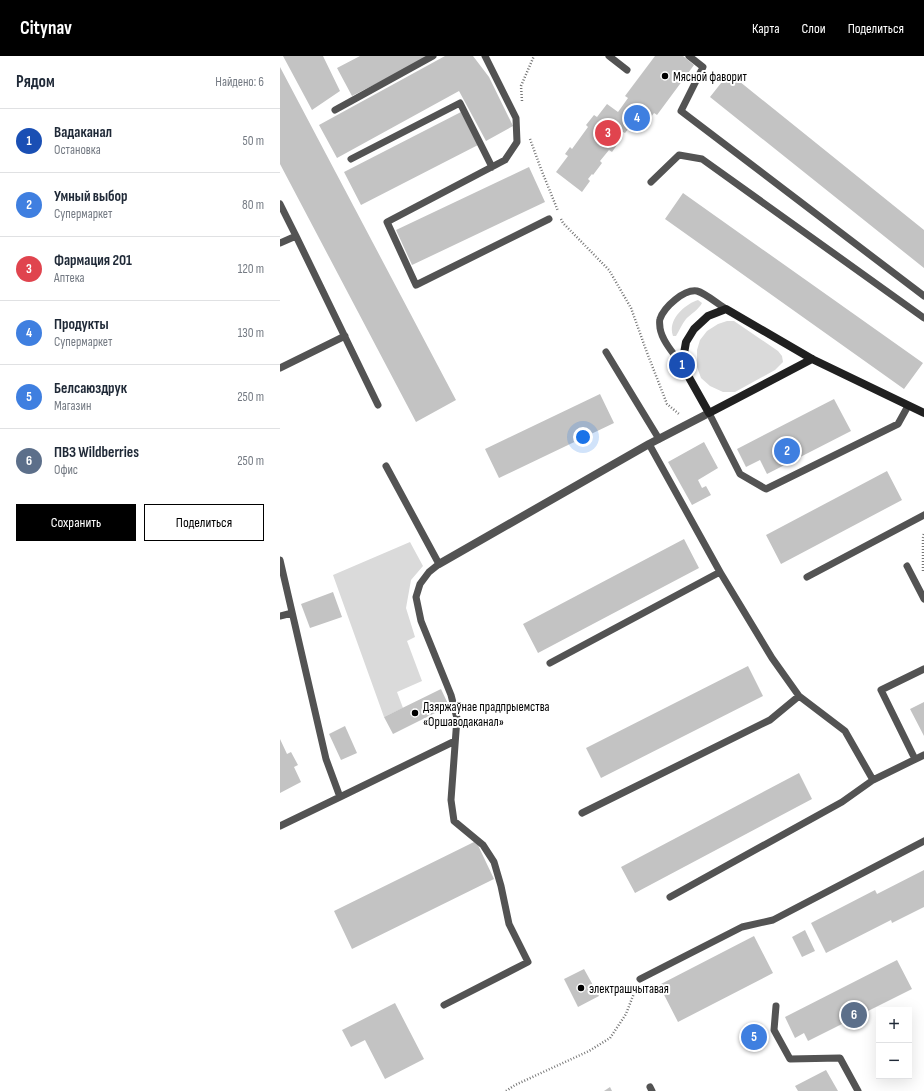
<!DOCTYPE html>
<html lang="ru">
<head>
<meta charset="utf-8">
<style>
  body { margin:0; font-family:"Sofia Sans Condensed",sans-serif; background:#f6f6f7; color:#1f2937 }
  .controls { position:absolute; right:12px; bottom:12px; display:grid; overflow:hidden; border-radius:0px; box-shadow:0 4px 16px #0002 }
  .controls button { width:36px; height:36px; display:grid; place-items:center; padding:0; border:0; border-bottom:1px solid #e0e1e3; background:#fff; color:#1f2937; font:20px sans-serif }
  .you { position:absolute; left:303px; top:381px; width:14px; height:14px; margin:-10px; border:3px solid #fff; border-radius:50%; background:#1a73e8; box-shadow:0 0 0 6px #1a73e833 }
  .badge { display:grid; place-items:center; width:26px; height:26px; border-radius:50%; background:#000; color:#fff; font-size:13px; font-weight:700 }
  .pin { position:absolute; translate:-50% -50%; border:2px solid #fff; box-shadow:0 1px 4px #0006 }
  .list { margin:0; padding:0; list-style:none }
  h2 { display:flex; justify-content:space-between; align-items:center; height:52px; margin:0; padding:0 16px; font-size:17px }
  h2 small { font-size:13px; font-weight:400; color:#747a83 }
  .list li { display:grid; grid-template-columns:26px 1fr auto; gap:12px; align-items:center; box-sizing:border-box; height:64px; padding:0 16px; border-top:1px solid #e0e1e3 }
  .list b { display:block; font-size:15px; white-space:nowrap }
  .list p { margin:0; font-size:13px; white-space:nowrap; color:#747a83 }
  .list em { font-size:13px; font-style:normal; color:#747a83 }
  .actions { display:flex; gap:8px; padding:12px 16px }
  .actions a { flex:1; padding:9px 0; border:1px solid #000; border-radius:0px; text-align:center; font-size:14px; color:#000 }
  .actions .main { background:#000; color:#fff }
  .map { position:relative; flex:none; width:644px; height:1035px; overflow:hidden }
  header { display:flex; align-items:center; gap:24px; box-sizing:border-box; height:56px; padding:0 20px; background:#000; color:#fff }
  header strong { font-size:19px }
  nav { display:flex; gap:22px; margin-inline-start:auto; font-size:14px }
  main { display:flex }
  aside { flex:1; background:#fff }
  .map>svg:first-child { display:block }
  .green { fill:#dadada }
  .building { fill:#c3c3c3 }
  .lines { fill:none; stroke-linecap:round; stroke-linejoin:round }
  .path { stroke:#757575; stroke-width:2.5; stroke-dasharray:1 2; stroke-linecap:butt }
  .lane { stroke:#535353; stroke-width:7 }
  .street { stroke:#535353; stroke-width:8 }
  .secondary { stroke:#202020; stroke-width:8 }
  .poi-dot { fill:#000; stroke:#fff; stroke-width:1.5 }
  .labels { text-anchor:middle; stroke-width:4; stroke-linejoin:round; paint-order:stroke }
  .poi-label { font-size:13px; fill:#000; stroke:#fff; text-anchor:start }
</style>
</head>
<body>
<header>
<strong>Citynav</strong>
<nav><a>Карта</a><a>Слои</a><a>Поделиться</a></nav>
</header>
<main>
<aside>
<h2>Рядом<small>Найдено: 6</small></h2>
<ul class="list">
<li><span class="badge" style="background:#1a4fb4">1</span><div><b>Вадаканал</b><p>Остановка</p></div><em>50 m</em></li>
<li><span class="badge" style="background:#3f7fe0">2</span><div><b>Умный выбор</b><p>Супермаркет</p></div><em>80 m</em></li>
<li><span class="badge" style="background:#e0444e">3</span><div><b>Фармация 201</b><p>Аптека</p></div><em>120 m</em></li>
<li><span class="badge" style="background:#3f7fe0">4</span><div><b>Продукты</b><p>Супермаркет</p></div><em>130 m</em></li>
<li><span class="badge" style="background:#3f7fe0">5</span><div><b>Белсаюздрук</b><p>Магазин</p></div><em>250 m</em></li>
<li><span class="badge" style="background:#5c6f8a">6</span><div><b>ПВЗ Wildberries</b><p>Офис</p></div><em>250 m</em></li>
</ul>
<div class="actions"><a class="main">Сохранить</a><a>Поделиться</a></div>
</aside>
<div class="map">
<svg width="644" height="1035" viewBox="0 0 644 1035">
  <rect width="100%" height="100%" fill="#fff"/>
  <path class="green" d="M 418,244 L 422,247 C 419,253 411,258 406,263 C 402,268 399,275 396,280 L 393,280 C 387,264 405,248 418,244 Z
    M 447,265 L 454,265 L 498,295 L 502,300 L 503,306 L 495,314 L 455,336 L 443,336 L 430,330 L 421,322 L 417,311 L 417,294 L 420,284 L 427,275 L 438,268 Z
    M 130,486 L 143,510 L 131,524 L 126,552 L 135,581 L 127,585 L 142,625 L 117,636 L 123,652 L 104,661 L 53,519 Z"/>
  <path class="building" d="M 3,0 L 43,0 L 60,35 L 32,54 Z
    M 80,0 L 150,0 L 72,40 L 57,12 Z
    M 165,0 L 193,0 L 209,21 L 233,70 L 206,85 L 179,35 L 57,102 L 39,69 Z
    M 375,0 L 403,0 L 414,9 L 377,59 L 374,57 L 368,65 L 371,67 L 364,75 L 353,67 L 345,77 L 343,76 L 339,80 L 342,82 L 332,96 L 329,94 L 320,105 L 322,107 L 313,119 L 312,118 L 308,123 L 310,125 L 302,136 L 276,116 L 288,100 L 285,98 L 290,91 L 292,93 L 308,71 L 306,69 L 314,59 L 317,61 L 327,48 L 338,56 L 348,42 L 345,40 Z
    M 0,11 L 176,344 L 136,366 L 0,108 Z
    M 449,17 L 644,174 L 644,212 L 430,41 Z
    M 181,56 L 198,89 L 81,149 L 64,116 Z
    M 249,111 L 265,146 L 132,209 L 116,174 Z
    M 403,137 L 643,307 L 624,333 L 385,163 Z
    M 320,338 L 334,367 L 219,422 L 205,393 Z
    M 554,343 L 571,375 L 487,418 L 480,404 L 466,411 L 457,393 Z
    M 424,386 L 438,412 L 418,424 L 422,432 L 426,430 L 431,439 L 412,449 L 388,406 Z
    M 607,415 L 622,444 L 501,508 L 486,479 Z
    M 404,483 L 419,512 L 258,597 L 243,568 Z
    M 53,536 L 62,561 L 30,572 L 21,548 Z
    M 468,610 L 483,640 L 321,722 L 306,692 Z
    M 161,633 L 169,650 L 113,678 L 104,661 Z
    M 644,646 L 644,680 L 630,653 Z
    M 65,670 L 77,697 L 61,704 L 49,678 Z
    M 0,683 L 7,698 L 11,696 L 18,709 L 14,711 L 21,726 L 0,737 Z
    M 519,717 L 532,743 L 355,837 L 341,811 Z
    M 196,785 L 214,823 L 72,893 L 54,855 Z
    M 644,814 L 644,851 L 612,867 L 611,864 L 546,897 L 531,867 L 595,834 L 597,838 Z
    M 525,874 L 535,895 L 522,901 L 512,881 Z
    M 474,880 L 493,917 L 398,966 L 379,929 Z
    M 617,904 L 632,933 L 528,985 L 524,977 L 515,982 L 505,961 Z
    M 304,913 L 319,940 L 298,951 L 284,923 Z
    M 115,947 L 144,1003 L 105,1023 L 85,984 L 71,991 L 62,974 Z
    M 475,974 L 477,978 L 477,983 L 473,986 L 468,985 Z
    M 546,1014 L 558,1035 L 518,1035 L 515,1030 Z
    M 330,1031 L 332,1035 L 324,1035 Z"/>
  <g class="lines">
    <path class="path" d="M 242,45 L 241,30 L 254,0
      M 250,83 L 261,113 L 278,155
      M 281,163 L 283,167 L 329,214 L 351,252 L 366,294 L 387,348 L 399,358
      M 643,515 L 643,482 L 644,477
      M 226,1035 L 235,1029 L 309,995 L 330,982 L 346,958 L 356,932"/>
    <path class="lane" d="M 205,0 L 236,62 L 237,86 L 225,104 L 107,166 L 136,229 L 269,163
      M 329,0 L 347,14
      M 409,0 L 423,11 L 401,55 L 644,240
      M 55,54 L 153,0
      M 71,103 L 180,47 L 212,111
      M 371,126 L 399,99 L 422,103 L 644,262
      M 0,148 L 16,180
      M 0,187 L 16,180 L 98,349
      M 326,296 L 379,383
      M 402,309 C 394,298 382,285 380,272 C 380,270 379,265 380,263 C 384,251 404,233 417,235 C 425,237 438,248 446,253
      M 0,312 L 65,280
      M 429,357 L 460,418 L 486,433 L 618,368 L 628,350
      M 369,388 L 440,516 L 492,602 L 519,640 L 565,675 L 593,724 L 644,699
      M 106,410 L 159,508 L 149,516 L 140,528 L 136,541 L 141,565 L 171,639 L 177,662 L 171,744 L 174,765 L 203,789 L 214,806 L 221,830 L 229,868 L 248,906 L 164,949
      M 0,504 L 46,703 L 60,741 L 175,685
      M 627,510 L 644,543
      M 527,521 L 644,459
      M 0,560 L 12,557
      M 270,607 L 440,516
      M 635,703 L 601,634 L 644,613
      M 302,757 L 490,664 L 519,640
      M 0,770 L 60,741
      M 390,841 L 562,746 L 593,724
      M 360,923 L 462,871 L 493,864 L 644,785
      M 496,950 L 494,974 L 510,1003 L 560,1002 L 578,1035
      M 370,1031 L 372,1035"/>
    <path class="street" d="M 159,508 L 369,388 L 429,357"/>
    <path class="secondary" d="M 532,303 L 429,357 L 402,309 L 406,286 L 414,273 L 428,260 L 446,253 L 532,303 L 644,357"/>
  </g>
  <g class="poi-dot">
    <circle cx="385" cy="20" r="4"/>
    <circle cx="135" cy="657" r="4"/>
    <circle cx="301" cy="932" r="4"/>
  </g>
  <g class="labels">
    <g class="poi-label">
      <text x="393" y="25">Мясной фаворит</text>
      <text x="143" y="655">Дзяржаўнае прадпрыемства<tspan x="143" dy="15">«Оршаводаканал»</tspan></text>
      <text x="309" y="937">электрашчытавая</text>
    </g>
  </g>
</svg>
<div class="controls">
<button>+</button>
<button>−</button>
</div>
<div class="you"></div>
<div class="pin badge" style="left:402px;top:309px;background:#1a4fb4">1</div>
<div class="pin badge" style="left:507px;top:395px;background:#3f7fe0">2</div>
<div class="pin badge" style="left:328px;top:77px;background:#e0444e">3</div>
<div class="pin badge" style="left:357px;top:62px;background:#3f7fe0">4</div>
<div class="pin badge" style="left:474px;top:981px;background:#3f7fe0">5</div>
<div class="pin badge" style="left:574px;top:959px;background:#5c6f8a">6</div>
</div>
</main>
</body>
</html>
